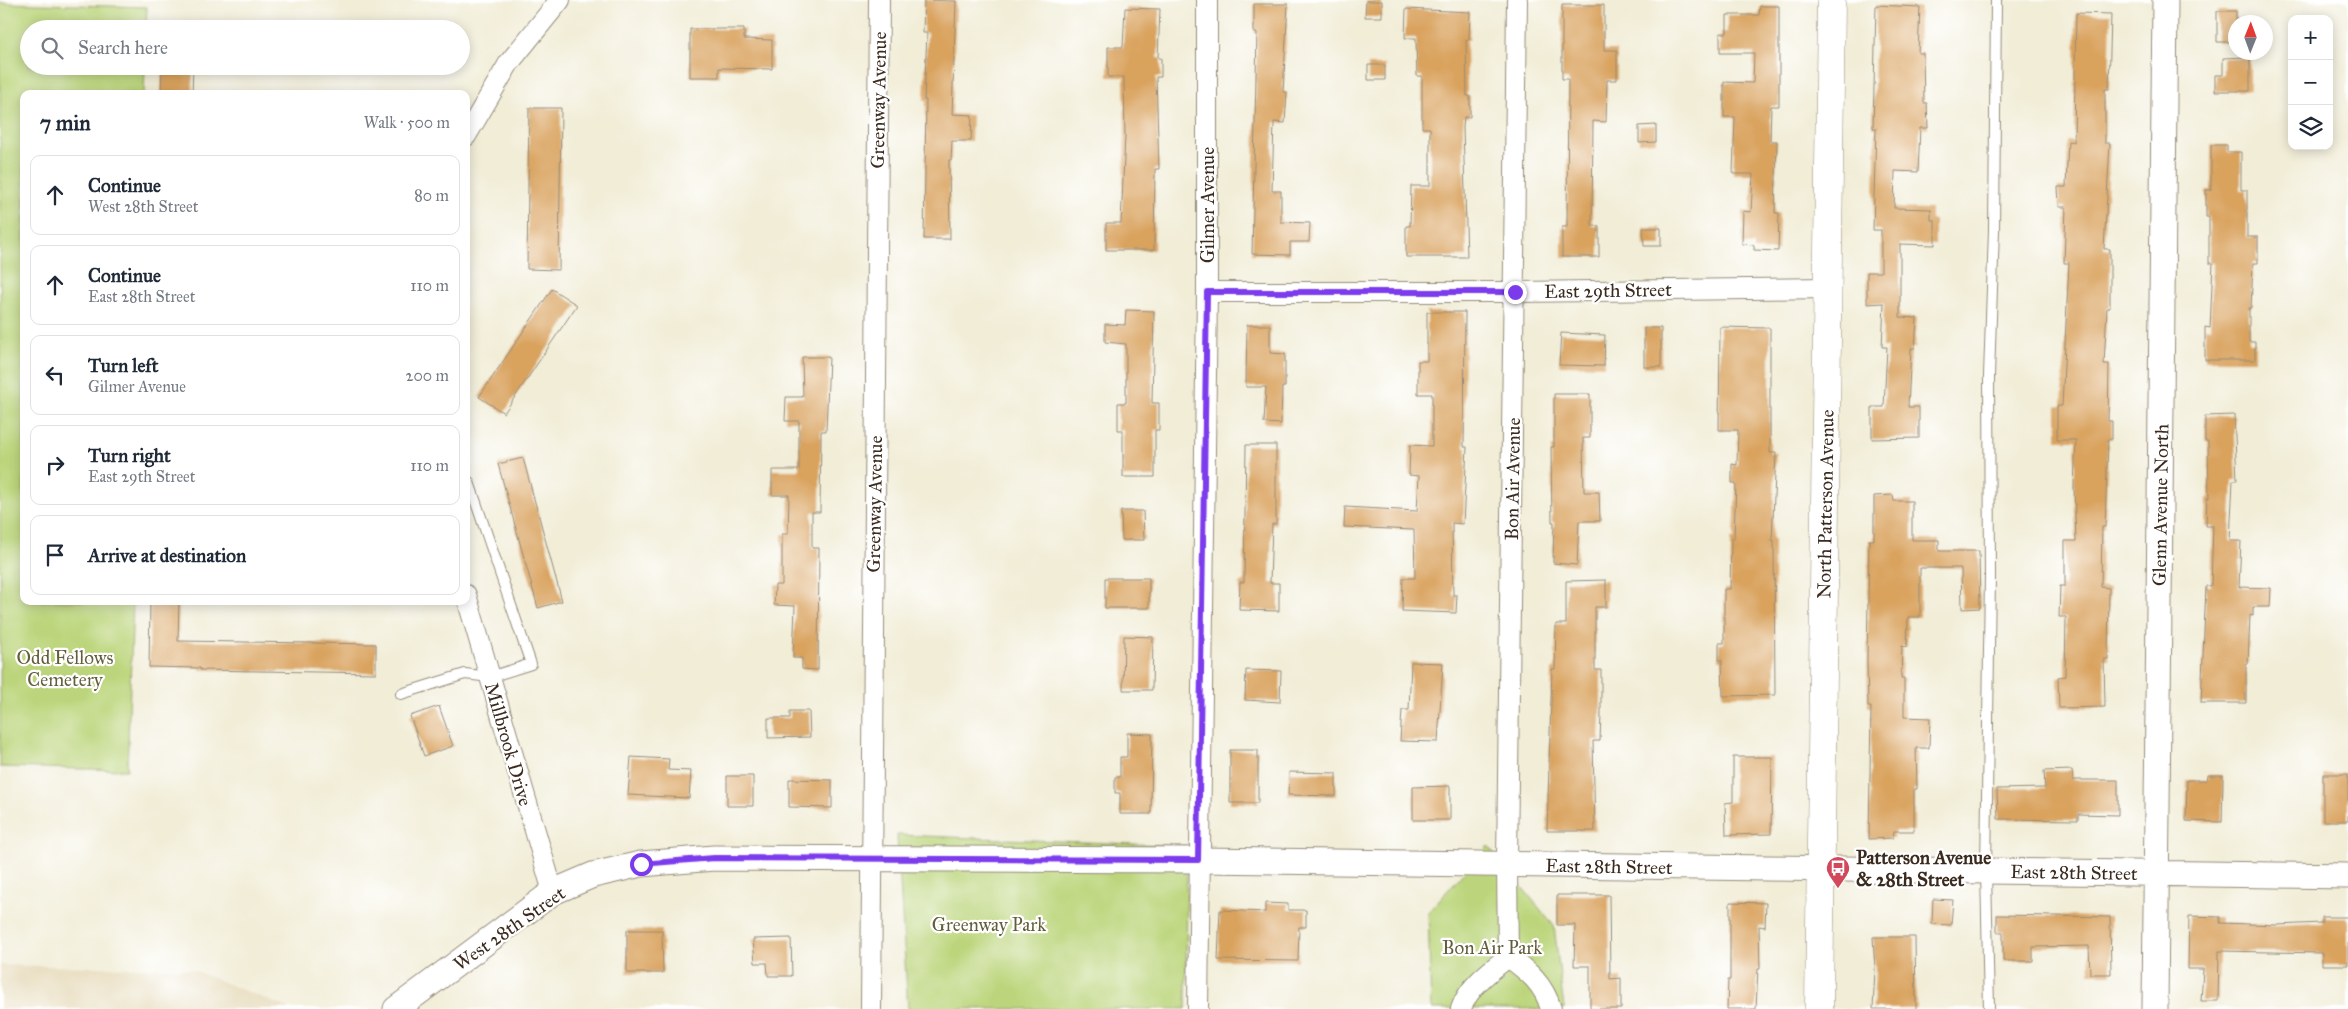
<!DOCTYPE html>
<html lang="en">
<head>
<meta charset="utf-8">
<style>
  body { margin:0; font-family:"IM FELL Great Primer",serif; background:#f2f2f3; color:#1f2937 }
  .controls { position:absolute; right:15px; top:15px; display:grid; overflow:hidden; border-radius:10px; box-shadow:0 2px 12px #0003 }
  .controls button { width:45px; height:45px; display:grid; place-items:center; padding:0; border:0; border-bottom:1px solid #e0e1e3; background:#fff; color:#1f2937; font:25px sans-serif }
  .compass { position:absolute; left:2228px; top:15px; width:45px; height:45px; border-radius:50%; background:#fff; box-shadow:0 2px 12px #0003; rotate:1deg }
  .stop { position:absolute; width:15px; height:15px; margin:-11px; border:4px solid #7c3aed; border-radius:50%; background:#fff }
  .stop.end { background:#7c3aed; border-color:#fff; box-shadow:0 1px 5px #0008 }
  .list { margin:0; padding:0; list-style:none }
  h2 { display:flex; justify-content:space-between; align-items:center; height:65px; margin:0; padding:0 20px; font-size:21px }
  h2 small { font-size:16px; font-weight:400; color:#747a83 }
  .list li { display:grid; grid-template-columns:32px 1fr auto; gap:15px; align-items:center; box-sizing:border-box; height:80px; margin:0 10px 10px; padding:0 10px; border:1px solid #e0e1e3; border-radius:10px }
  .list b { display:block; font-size:19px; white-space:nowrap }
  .list p { margin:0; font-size:16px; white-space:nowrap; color:#747a83 }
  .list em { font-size:16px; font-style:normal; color:#747a83 }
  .icon { flex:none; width:28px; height:28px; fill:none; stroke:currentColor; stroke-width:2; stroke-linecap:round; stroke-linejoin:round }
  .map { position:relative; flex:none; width:2348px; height:1009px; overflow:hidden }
  .search { position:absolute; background:#fff; box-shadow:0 2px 12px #0003; left:20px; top:20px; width:450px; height:55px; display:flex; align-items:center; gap:12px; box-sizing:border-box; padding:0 18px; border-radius:28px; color:#747a83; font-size:19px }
  .panel { position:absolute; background:#fff; box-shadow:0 2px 12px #0003; left:20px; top:90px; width:450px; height:515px; border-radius:10px }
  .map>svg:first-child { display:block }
  .built { fill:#e6daba }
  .green { fill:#bcd57b; stroke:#7c804c }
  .building { fill:#d9a25d }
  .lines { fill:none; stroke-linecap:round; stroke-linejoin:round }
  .service-casing { stroke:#968c7a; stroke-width:12 }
  .minor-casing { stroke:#968c7a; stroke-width:22 }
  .tertiary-casing { stroke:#968c7a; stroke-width:27 }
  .secondary-casing { stroke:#968c7a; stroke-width:29 }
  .service { stroke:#fff; stroke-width:10 }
  .minor { stroke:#fff; stroke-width:20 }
  .tertiary { stroke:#fff; stroke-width:25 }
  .secondary { stroke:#fff; stroke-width:28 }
  .route { stroke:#7c3aed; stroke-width:6 }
  .labels { text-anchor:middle; stroke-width:4.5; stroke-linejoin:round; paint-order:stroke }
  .street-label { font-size:19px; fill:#3b2a1e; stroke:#fff }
  .park-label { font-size:19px; fill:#625d3a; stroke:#fff }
  .poi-label { font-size:19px; font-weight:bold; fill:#3b2a1e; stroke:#fff; text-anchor:start }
</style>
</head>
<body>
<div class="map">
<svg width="2348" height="1009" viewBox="0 0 2348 1009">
  <rect width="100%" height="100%" fill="#fff"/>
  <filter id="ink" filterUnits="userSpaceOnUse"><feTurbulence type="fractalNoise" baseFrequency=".02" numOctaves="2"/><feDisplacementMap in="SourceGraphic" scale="10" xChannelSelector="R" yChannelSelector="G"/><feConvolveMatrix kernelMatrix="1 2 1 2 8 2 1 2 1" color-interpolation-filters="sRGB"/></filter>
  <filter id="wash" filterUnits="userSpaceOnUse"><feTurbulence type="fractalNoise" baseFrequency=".0096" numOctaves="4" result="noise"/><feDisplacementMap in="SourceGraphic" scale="20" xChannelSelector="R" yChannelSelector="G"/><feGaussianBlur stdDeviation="1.12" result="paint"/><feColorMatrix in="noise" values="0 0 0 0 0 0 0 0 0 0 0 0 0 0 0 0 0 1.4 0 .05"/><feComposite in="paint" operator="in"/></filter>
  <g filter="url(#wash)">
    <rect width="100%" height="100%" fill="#f1edd7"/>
    <path class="built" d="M 0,965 L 191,969 L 290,1009 L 0,1009 Z"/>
    <path class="green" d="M 0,3 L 147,7 L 146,29 L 29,29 L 29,66 L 145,66 L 144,94 L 24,94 L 24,601 L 133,601 L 127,770 L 0,767 Z
      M 897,835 L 1187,846 L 1186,1009 L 908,1009 Z
      M 1488,846 L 1554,926 L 1564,1009 L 1431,1009 L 1428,912 Z"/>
    <g id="blocks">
      <path class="building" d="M 924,0 L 956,1 L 952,114 L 972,115 L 971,141 L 952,141 L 951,160 L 949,160 L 950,239 L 924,239 L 926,100 L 924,100 L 927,33 L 923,33 Z
        M 1366,1 L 1382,1 L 1382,17 L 1365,17 Z
        M 1254,4 L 1288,4 L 1283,92 L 1287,92 L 1285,123 L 1274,122 L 1272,191 L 1281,191 L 1281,222 L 1310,223 L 1309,242 L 1290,242 L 1290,255 L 1252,254 L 1257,33 L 1254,33 Z
        M 1562,5 L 1604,5 L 1604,50 L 1617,50 L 1617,80 L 1607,80 L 1606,122 L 1593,121 L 1592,226 L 1599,226 L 1599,257 L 1562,257 L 1562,227 L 1567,227 L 1568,79 L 1562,79 Z
        M 1876,5 L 1920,7 L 1918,53 L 1923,53 L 1924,103 L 1927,103 L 1928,128 L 1920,128 L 1918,172 L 1895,171 L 1894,208 L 1931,209 L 1931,220 L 1935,220 L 1935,245 L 1900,244 L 1900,317 L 1917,318 L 1915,348 L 1911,348 L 1908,407 L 1919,407 L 1919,438 L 1872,439 L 1872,407 L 1884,407 L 1887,347 L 1882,347 L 1884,303 L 1867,304 L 1867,272 L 1881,272 L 1881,230 L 1873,230 L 1876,128 L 1873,128 Z
        M 1760,6 L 1779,6 L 1779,106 L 1771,106 L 1770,141 L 1777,141 L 1775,213 L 1779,213 L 1778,251 L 1754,250 L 1754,245 L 1742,244 L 1743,211 L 1751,212 L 1753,174 L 1733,174 L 1735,117 L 1724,117 L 1724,82 L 1753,83 L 1754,53 L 1720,53 L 1720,33 L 1727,33 L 1727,15 L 1759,15 Z
        M 1125,8 L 1160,9 L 1158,58 L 1161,58 L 1161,77 L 1156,77 L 1159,169 L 1155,169 L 1154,250 L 1106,250 L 1106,223 L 1121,223 L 1125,136 L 1124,77 L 1108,77 L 1108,47 L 1123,47 Z
        M 1406,9 L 1470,12 L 1469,40 L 1466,40 L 1467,96 L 1470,96 L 1470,117 L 1464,117 L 1463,128 L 1467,257 L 1406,257 L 1406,226 L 1410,226 L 1411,186 L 1430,186 L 1430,128 L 1422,128 L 1422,76 L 1417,76 L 1416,38 L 1405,38 Z
        M 2217,11 L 2236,11 L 2236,42 L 2217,42 Z
        M 2076,13 L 2111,14 L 2109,89 L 2105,89 L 2105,143 L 2110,143 L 2104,249 L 2110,249 L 2110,308 L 2107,308 L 2104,364 L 2109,364 L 2108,421 L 2112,421 L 2112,439 L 2108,439 L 2105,527 L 2102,527 L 2101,587 L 2109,588 L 2108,659 L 2104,659 L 2105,707 L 2059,708 L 2058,677 L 2065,676 L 2066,617 L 2059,617 L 2060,586 L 2065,586 L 2065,541 L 2076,541 L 2074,486 L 2076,440 L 2057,440 L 2057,406 L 2062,406 L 2069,263 L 2064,263 L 2066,207 L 2059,207 L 2058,187 L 2066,187 L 2068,141 L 2074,142 Z
        M 690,29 L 744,29 L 744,39 L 772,40 L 772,69 L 719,68 L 719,77 L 690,77 Z
        M 2250,57 L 2250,91 L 2215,91 L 2215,75 L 2223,75 L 2223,58 Z
        M 1368,65 L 1385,65 L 1385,80 L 1368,80 Z
        M 162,66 L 193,66 L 192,94 L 161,94 Z
        M 529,108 L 561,108 L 559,270 L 527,269 Z
        M 1656,125 L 1656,142 L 1639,143 L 1639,126 Z
        M 2211,145 L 2227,145 L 2227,152 L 2241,152 L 2241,190 L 2247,190 L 2247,237 L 2258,237 L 2258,263 L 2253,263 L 2251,308 L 2249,308 L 2249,342 L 2255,342 L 2255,360 L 2205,360 L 2205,327 L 2210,328 L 2213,263 L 2209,263 L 2209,217 L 2206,217 L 2206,190 L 2211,190 Z
        M 1643,228 L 1661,228 L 1661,246 L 1644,246 Z
        M 552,289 L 577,305 L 504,413 L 479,397 Z
        M 1126,310 L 1154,311 L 1152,403 L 1159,403 L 1159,430 L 1155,430 L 1155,477 L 1123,477 L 1123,430 L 1118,430 L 1118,403 L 1126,403 L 1126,344 L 1105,342 L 1105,324 L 1125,325 Z
        M 1427,312 L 1465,312 L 1464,447 L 1467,447 L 1463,524 L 1452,523 L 1453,595 L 1457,595 L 1456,613 L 1402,611 L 1403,578 L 1415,578 L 1414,530 L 1344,527 L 1345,507 L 1417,511 L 1419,476 L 1409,475 L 1410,445 L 1432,446 L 1432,394 L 1418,394 L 1418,361 L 1427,361 Z
        M 1247,325 L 1270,325 L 1270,353 L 1285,354 L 1285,387 L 1282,387 L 1281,424 L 1264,423 L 1266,387 L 1246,387 Z
        M 1720,327 L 1770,328 L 1770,453 L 1776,453 L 1772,540 L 1774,540 L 1775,695 L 1723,696 L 1722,660 L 1719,660 L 1719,643 L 1724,643 L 1724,589 L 1730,589 L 1731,539 L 1734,539 L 1736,483 L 1732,483 L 1732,464 L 1737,465 L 1738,430 L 1719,430 Z
        M 1644,328 L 1661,328 L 1661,367 L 1644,367 Z
        M 1561,333 L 1605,335 L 1604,366 L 1559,365 Z
        M 802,357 L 829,357 L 826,431 L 821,431 L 820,512 L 812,512 L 812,548 L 819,548 L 818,670 L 802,669 L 802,658 L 793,658 L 795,606 L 774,605 L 775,585 L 782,585 L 782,534 L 788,534 L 789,495 L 772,495 L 772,470 L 799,470 L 799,421 L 785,421 L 786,397 L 803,397 Z
        M 1554,394 L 1590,394 L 1590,438 L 1583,438 L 1584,492 L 1599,492 L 1600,521 L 1579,521 L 1577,565 L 1553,563 L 1554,522 L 1552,522 L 1551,447 L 1554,447 Z
        M 2234,415 L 2237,480 L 2233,480 L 2230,541 L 2241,541 L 2239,587 L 2271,588 L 2270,607 L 2253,607 L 2253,616 L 2250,615 L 2248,664 L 2246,664 L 2246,703 L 2201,703 L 2206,586 L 2211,586 L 2213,526 L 2206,526 L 2207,498 L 2209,498 L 2208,441 L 2205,441 L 2205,416 Z
        M 1246,445 L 1276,445 L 1276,524 L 1272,524 L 1270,583 L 1279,583 L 1279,611 L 1239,610 L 1240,582 L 1244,582 Z
        M 523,458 L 562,601 L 538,608 L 498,464 Z
        M 1893,495 L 1894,501 L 1912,501 L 1912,540 L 1939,540 L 1939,551 L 1979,551 L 1980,608 L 1962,609 L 1961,568 L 1920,568 L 1920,617 L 1908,617 L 1907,647 L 1902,646 L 1901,678 L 1904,678 L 1904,717 L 1930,718 L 1929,748 L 1916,748 L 1917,789 L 1914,789 L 1914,831 L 1894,831 L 1893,838 L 1869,839 L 1871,707 L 1868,707 L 1867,661 L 1869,540 L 1874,540 L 1874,496 Z
        M 1121,511 L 1143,511 L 1144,540 L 1122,540 Z
        M 1105,578 L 1149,578 L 1149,608 L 1105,608 Z
        M 1606,580 L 1606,607 L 1595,607 L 1595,670 L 1601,670 L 1601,714 L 1600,741 L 1593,741 L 1595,831 L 1547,831 L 1552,669 L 1555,669 L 1556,624 L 1566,624 L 1566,581 Z
        M 150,601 L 179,601 L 178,641 L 376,644 L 376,673 L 200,670 L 200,668 L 149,667 Z
        M 1124,636 L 1153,637 L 1152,690 L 1123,690 Z
        M 1411,662 L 1443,663 L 1438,742 L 1400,741 L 1402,710 L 1409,710 Z
        M 1246,670 L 1281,671 L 1280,702 L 1245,700 Z
        M 439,706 L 453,746 L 424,756 L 410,716 Z
        M 790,711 L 809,711 L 810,737 L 768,738 L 768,718 L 790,718 Z
        M 1127,733 L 1152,734 L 1151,814 L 1120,814 L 1120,793 L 1115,793 L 1115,777 L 1120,777 L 1120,757 L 1127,757 Z
        M 1230,750 L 1258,750 L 1258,803 L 1230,803 Z
        M 631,757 L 669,759 L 668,770 L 691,771 L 689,798 L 628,795 Z
        M 1733,757 L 1772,757 L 1771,834 L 1726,835 L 1725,803 L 1733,802 Z
        M 2072,770 L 2073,780 L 2118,780 L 2118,815 L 2078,814 L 2078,820 L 1998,819 L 1997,789 L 2045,788 L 2044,771 Z
        M 1289,772 L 1336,773 L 1336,796 L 1288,795 Z
        M 2323,774 L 2348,774 L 2348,821 L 2323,821 Z
        M 2208,775 L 2223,775 L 2222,822 L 2186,821 L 2187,780 L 2207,780 Z
        M 727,776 L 753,776 L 753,806 L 727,806 Z
        M 789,779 L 832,780 L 832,808 L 789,807 Z
        M 1450,786 L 1450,820 L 1413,820 L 1413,787 Z
        M 1557,895 L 1609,895 L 1610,979 L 1621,978 L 1621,1009 L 1590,1009 L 1590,966 L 1574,966 L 1575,925 L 1557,925 Z
        M 1933,899 L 1953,900 L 1951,925 L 1932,924 Z
        M 1730,902 L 1766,903 L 1765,927 L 1759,926 L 1760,969 L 1758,969 L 1756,1009 L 1727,1009 L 1728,980 L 1730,980 Z
        M 1265,903 L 1288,904 L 1288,910 L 1306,910 L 1306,927 L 1299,927 L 1298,961 L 1218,960 L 1220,910 L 1265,912 Z
        M 1997,915 L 2110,917 L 2111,974 L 2090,974 L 2089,946 L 2033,947 L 2033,961 L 2003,961 L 2003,932 L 1997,932 Z
        M 2189,916 L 2220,917 L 2220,923 L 2277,925 L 2322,923 L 2322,917 L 2348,917 L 2348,965 L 2322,965 L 2322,953 L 2219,951 L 2218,1001 L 2201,1001 L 2203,969 L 2188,969 Z
        M 627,930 L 662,930 L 663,973 L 627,973 Z
        M 1873,937 L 1915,937 L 1916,1009 L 1873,1009 L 1875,969 Z
        M 791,938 L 792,976 L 768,976 L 767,963 L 755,963 L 753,939 Z"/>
    </g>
  </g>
  <g filter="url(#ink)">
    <use href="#blocks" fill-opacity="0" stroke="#968c7a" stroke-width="1"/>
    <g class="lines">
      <g class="service-casing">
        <path id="service" d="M 401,694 L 465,674 L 490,677 L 531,664 L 469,482 L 466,483
          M 1989,1009 L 1986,871 L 1990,576 L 1989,376 L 1994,230 L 1996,0"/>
      </g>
      <g class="minor-casing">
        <path id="minor" d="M 466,136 L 509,63 L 560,0
          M 1207,292 L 1515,292 L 1828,288
          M 466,595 L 553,892
          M 1508,957 L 1507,864 L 1517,0
          M 1508,957 C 1528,971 1544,984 1551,1009
          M 871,1009 L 879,0
          M 1198,1009 L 1207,292 L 1207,0
          M 1461,1009 C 1468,987 1490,971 1508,957"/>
      </g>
      <g class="tertiary-casing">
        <path id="tertiary" d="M 396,1009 L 553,892 L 593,875 L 641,864 L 714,858 L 1198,860 L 2348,876
          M 2155,1009 L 2165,0"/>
      </g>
      <g class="secondary-casing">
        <path id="secondary" d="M 1819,1009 L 1831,0"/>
      </g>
      <use href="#service" class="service"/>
      <use href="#minor" class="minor"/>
      <use href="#tertiary" class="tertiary"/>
      <use href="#secondary" class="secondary"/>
    </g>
  </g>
  <g class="lines" filter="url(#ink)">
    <path class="route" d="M 641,864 L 714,858 L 1198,860 L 1207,292 L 1515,292"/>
  </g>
  <defs>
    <g id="bus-pin" transform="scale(1.25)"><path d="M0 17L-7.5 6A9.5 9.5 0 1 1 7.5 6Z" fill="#d1495b" stroke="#fff"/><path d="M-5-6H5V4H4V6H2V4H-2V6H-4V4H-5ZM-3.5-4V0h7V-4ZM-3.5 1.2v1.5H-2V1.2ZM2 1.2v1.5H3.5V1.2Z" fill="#fff"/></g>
  </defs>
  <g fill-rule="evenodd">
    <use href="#bus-pin" x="1838" y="868"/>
  </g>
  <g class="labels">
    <g class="street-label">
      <text transform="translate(878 100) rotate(-89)" y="7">Greenway Avenue</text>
      <text transform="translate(1207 205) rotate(-90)" y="7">Gilmer Avenue</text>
      <text transform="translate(1608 290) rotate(-1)" y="7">East 29th Street</text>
      <text transform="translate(1512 479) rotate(-89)" y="7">Bon Air Avenue</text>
      <text transform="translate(874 504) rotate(-89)" y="7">Greenway Avenue</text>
      <text transform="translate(1825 504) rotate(-89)" y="7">North Patterson Avenue</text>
      <text transform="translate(2160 505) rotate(-89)" y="7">Glenn Avenue North</text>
      <text transform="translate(509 744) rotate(74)" y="7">Millbrook Drive</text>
      <text transform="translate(1609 866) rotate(1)" y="7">East 28th Street</text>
      <text transform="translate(2074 872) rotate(1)" y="7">East 28th Street</text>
      <text transform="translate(509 928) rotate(-35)" y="7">West 28th Street</text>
    </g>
    <g class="park-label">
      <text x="65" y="664">Odd Fellows<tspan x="65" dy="22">Cemetery</tspan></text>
      <text x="989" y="931">Greenway Park</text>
      <text x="1492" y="954">Bon Air Park</text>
    </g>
    <g class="poi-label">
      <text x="1856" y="864">Patterson Avenue<tspan x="1856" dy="22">&amp; 28th Street</tspan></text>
    </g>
  </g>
</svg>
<div class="controls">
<button>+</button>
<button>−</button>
<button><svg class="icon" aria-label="layers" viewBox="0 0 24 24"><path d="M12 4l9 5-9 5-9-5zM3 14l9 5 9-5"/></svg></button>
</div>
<svg class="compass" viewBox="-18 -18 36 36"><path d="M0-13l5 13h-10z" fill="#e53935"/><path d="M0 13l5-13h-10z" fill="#747a83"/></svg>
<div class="stop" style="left:641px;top:864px"></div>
<div class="stop end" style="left:1515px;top:292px"></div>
<div class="search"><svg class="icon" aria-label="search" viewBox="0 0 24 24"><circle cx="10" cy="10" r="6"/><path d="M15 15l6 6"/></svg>Search here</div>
<section class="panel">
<h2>7 min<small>Walk · 500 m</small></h2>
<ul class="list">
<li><svg class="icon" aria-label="ahead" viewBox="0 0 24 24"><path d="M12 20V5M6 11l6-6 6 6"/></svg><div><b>Continue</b><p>West 28th Street</p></div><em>80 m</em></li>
<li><svg class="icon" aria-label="ahead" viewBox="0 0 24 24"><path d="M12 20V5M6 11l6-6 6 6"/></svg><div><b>Continue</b><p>East 28th Street</p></div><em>110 m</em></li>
<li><svg class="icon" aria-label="left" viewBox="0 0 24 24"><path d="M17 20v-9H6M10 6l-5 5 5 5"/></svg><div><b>Turn left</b><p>Gilmer Avenue</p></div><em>200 m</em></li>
<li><svg class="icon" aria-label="right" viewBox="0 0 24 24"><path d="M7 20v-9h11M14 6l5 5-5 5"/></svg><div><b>Turn right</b><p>East 29th Street</p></div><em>110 m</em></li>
<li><svg class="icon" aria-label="arrive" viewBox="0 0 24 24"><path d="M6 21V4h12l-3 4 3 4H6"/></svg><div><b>Arrive at destination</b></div></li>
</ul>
</section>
</div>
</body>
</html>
